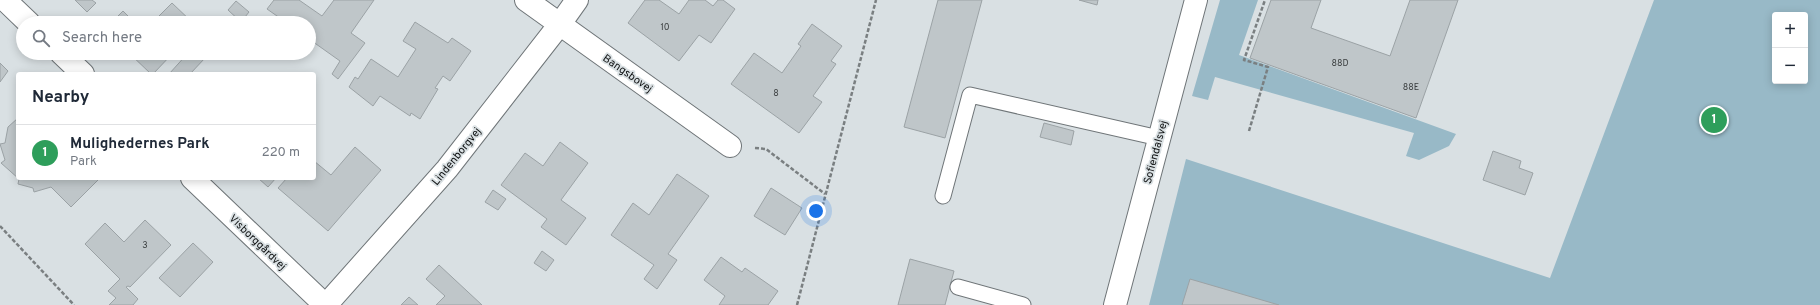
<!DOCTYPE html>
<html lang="en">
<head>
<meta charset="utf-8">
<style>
  body { margin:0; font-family:Overpass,sans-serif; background:#f6f6f7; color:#1f2937 }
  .controls { position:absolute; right:12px; top:12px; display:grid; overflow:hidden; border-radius:4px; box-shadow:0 2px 10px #0003 }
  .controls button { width:36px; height:36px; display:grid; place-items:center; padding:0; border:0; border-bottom:1px solid #e0e1e3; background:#fff; color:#1f2937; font:20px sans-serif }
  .you { position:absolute; left:816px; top:211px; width:14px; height:14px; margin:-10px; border:3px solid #fff; border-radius:50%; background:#1a73e8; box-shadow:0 0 0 6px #1a73e833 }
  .badge { display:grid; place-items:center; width:26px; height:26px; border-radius:50%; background:#ab490f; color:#fff; font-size:13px; font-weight:700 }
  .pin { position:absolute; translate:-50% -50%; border:2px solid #fff; box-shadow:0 1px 4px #0006 }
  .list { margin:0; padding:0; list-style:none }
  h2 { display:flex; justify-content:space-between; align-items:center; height:52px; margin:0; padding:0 16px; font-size:17px }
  h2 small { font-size:13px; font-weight:400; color:#747a83 }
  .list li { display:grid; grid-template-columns:26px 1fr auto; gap:12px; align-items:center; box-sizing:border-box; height:56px; padding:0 16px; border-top:1px solid #e0e1e3 }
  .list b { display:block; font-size:15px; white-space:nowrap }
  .list p { margin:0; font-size:13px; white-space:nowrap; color:#747a83 }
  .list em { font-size:13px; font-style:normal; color:#747a83 }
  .icon { flex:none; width:22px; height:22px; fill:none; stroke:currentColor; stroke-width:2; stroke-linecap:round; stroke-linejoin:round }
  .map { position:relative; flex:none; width:1820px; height:305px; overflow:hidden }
  .search { position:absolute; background:#fff; box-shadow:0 2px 10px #0003; left:16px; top:16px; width:300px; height:44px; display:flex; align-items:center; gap:10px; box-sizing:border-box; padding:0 14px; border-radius:22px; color:#747a83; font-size:15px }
  .panel { position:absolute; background:#fff; box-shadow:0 2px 10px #0003; left:16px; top:72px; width:300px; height:108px; border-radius:4px }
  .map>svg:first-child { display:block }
  .green { fill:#98b9c7; fill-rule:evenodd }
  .building { fill:#bfc6c9; stroke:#9ba2a5 }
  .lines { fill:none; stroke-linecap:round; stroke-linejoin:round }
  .service-casing { stroke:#6f7578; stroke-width:17 }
  .minor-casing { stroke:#6f7578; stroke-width:24 }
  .tertiary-casing { stroke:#6f7578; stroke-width:24 }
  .path { stroke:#7a7f81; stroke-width:2.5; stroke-dasharray:4 2; stroke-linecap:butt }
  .service { stroke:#fff; stroke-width:15 }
  .minor { stroke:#fff; stroke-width:22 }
  .tertiary { stroke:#fff; stroke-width:22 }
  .labels { text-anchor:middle; stroke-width:3.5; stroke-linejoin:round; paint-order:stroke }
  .number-label { font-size:9px; fill:#3a3e3f }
  .street-label { font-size:11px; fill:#0e1011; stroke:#d9e0e3 }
</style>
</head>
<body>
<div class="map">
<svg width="1820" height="305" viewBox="0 0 1820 305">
  <rect width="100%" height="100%" fill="#d9e0e3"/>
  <path class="green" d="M 1220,0 L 1258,0 L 1239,55 L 1456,134 L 1449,146 L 1419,160 L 1406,156 L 1414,133 L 1215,77 L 1208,100 L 1192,96 Z
    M 1654,0 L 1820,0 L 1820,305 L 1149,305 L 1186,159 L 1550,278 ZM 1775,15 L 1805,15 L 1805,81 L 1775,81 Z"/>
  <path class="building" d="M 75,0 L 92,0 L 96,3 L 87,12 Z
    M 274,0 L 299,0 L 322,16 L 334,0 L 374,0 L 351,33 L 365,43 L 338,79 L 332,74 L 340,61 L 309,39 L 309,23 L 287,23 L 267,9 Z
    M 645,0 L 659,0 L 679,14 L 689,0 L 705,0 L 713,6 L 718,0 L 723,0 L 735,9 L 711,43 L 699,35 L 679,61 L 628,23 Z
    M 938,0 L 982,0 L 945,138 L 904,127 Z
    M 1079,0 L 1098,0 L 1097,5 Z
    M 1271,0 L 1321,0 L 1311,28 L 1390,56 L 1410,0 L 1458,0 L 1416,118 L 1250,58 Z
    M 236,1 L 249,12 L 241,22 L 228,10 Z
    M 172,3 L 193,23 L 152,23 Z
    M 123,11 L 135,23 L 111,23 Z
    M 415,22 L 448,43 L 452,38 L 471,51 L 450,81 L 443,76 L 435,88 L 438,89 L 420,119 L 411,113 L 410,116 L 380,96 L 373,106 L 349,87 L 355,77 L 358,79 L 371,59 L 398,77 L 416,49 L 403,41 Z
    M 812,24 L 842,46 L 831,61 L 836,64 L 813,96 L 822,102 L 799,133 L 731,84 L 754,53 L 782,73 L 801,46 L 798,44 Z
    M 129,53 L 173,53 L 153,74 L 151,74 Z
    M 188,53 L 199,53 L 205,58 L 190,74 L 169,74 Z
    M 0,63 L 8,71 L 0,82 Z
    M 18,118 L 18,178 L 99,179 L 71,207 L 51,187 L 34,192 L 33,188 L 18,184 L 19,179 L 1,163 L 5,160 L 0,144 L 5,143 L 8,127 Z
    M 1044,123 L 1074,131 L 1071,145 L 1040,137 Z
    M 560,142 L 588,163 L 561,200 L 586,218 L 566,245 L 541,227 L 547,219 L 501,185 L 525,153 L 543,166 Z
    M 355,147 L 381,170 L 328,231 L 278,188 L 287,178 L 314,178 L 314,161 L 331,175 Z
    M 1493,151 L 1521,161 L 1519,168 L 1533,173 L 1525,195 L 1483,180 Z
    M 677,174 L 709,196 L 668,254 L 677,260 L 657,289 L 644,279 L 654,265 L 611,235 L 633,203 L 649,215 Z
    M 258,178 L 276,178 L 268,187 Z
    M 771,188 L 802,208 L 785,235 L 754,216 Z
    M 493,190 L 506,199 L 498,210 L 485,202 Z
    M 145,220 L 171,245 L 130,287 L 128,286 L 126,287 L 138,299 L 133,305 L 109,305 L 116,298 L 108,291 L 120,279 L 85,244 L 105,223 L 124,242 Z
    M 193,243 L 213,262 L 180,297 L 159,278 Z
    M 542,251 L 554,260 L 546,271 L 534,263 Z
    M 721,257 L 742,272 L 745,268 L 778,291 L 768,305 L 719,305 L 725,296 L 704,280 Z
    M 910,259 L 954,271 L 945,305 L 898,305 Z
    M 439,265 L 482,305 L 436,305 L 445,296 L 426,279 Z
    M 1190,279 L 1279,305 L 1182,305 Z
    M 409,297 L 418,305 L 401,305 Z"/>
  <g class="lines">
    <g class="service-casing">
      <path id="service" d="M 943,196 L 970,95 L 1159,138
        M 958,287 L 1023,305"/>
    </g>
    <g class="minor-casing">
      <path id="minor" d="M 5,0 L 29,23
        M 526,0 L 730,146
        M 61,53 L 83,74
        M 192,178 L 325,305
        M 326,305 L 447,169 L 560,24 L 577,0"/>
    </g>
    <g class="tertiary-casing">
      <path id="tertiary" d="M 1115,305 L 1196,0"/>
    </g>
    <path class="path" d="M 1249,131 L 1268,67 L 1244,60 L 1265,0
      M 755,148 L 766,149 L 825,194
      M 0,226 L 74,305
      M 797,305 L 876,0"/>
    <use href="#service" class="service"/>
    <use href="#minor" class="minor"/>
    <use href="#tertiary" class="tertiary"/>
  </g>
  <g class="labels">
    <g class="number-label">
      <text x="665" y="30">10</text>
      <text x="1340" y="66">88D</text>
      <text x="1411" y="90">88E</text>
      <text x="776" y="96">8</text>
      <text x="145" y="248">3</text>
    </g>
    <g class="street-label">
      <text transform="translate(628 73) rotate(35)" y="4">Bangsbovej</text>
      <text transform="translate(1155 152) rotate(-75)" y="4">Sofiendalsvej</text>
      <text transform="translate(456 156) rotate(-51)" y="4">Lindenborgvej</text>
      <text transform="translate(258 242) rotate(44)" y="4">Visborggårdvej</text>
    </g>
  </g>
</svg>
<div class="controls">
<button>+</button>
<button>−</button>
</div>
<div class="you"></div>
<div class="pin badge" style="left:1714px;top:120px;background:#2e9e5b">1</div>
<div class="search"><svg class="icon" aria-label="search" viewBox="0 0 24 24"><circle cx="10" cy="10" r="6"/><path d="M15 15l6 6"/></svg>Search here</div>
<section class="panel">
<h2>Nearby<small></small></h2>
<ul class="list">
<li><span class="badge" style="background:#2e9e5b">1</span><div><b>Mulighedernes Park</b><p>Park</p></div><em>220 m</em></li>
</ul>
</section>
</div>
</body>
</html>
